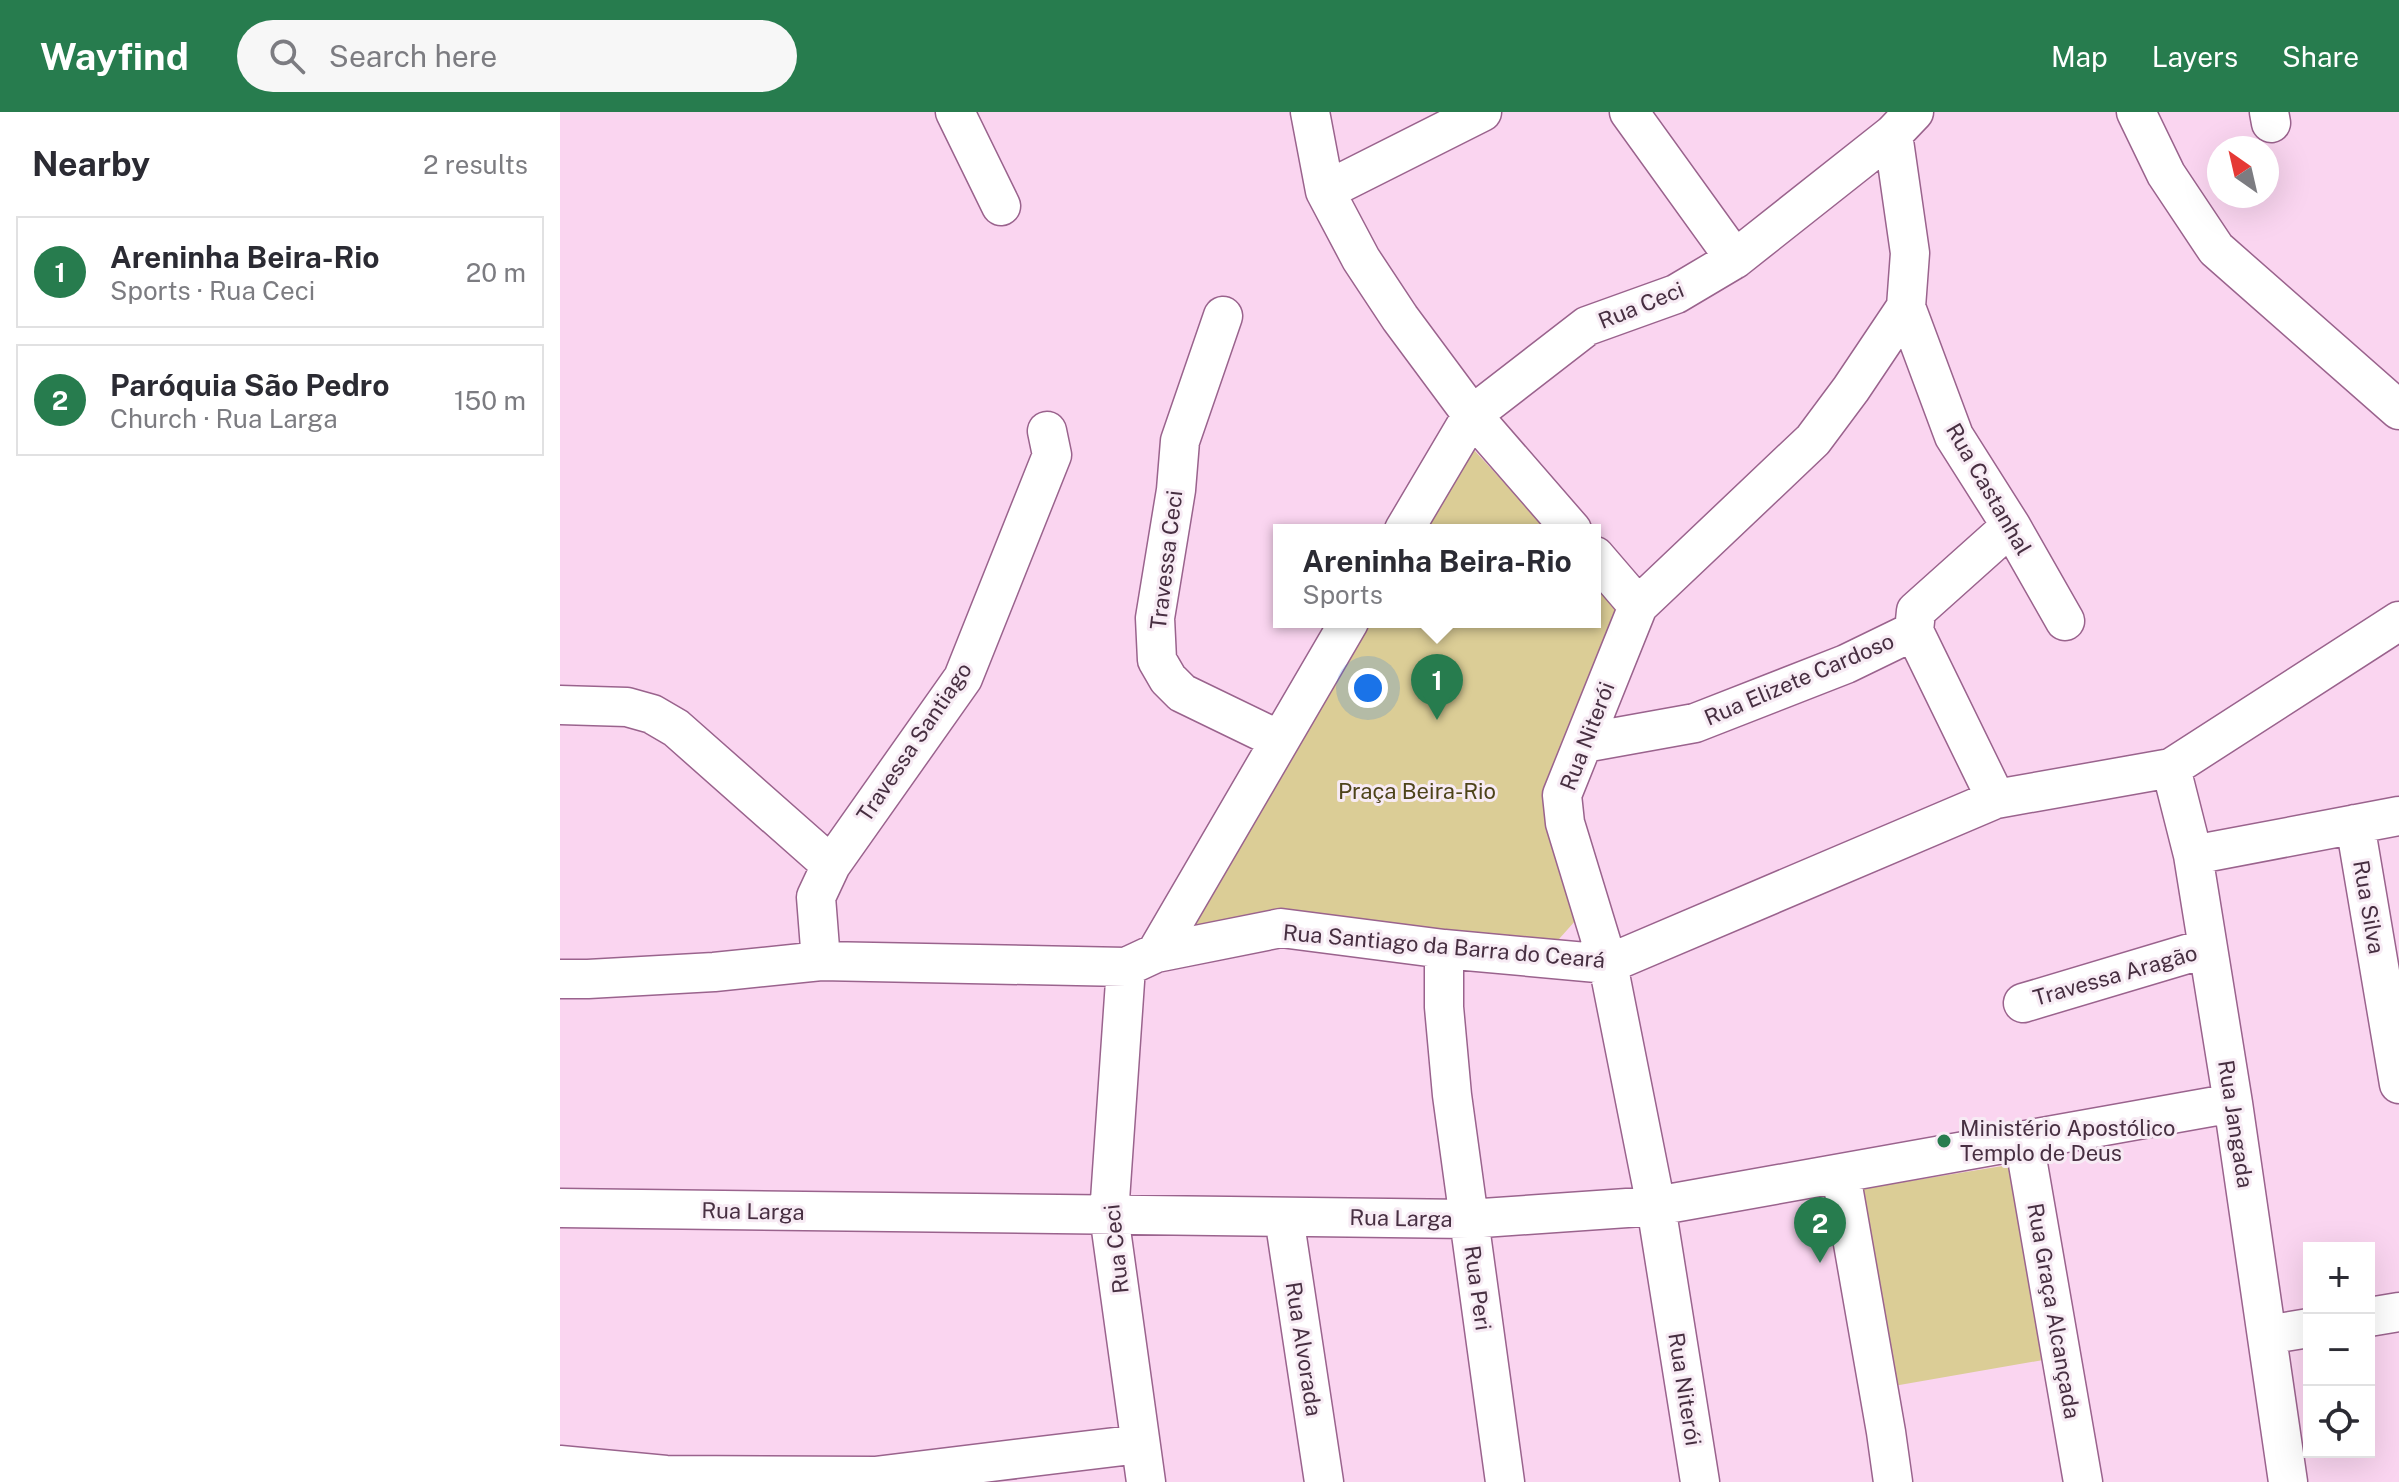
<!DOCTYPE html>
<html lang="en">
<head>
<meta charset="utf-8">
<style>
  body { margin:0; font-family:"Public Sans",sans-serif; background:#f7f7f7; color:#2b2b33 }
  .controls { position:absolute; right:24px; bottom:24px; display:grid; overflow:hidden; border-radius:0px; box-shadow:0 8px 32px #0002 }
  .controls button { width:72px; height:72px; display:grid; place-items:center; padding:0; border:0; border-bottom:2px solid #e1e1e2; background:#fff; color:#2b2b33; font:40px sans-serif }
  .compass { position:absolute; left:1647px; top:24px; width:72px; height:72px; border-radius:50%; background:#fff; box-shadow:0 8px 32px #0002; rotate:326deg }
  .you { position:absolute; left:808px; top:576px; width:28px; height:28px; margin:-20px; border:6px solid #fff; border-radius:50%; background:#1a73e8; box-shadow:0 0 0 12px #1a73e833 }
  .badge { display:grid; place-items:center; width:52px; height:52px; border-radius:50%; background:#277c4e; color:#fff; font-size:26px; font-weight:700 }
  .pin { position:absolute; translate:-50% -66px; filter:drop-shadow(0 2px 4px #0008) }
  .pin::after { content:''; position:absolute; top:42px; width:28px; height:24px; background:inherit; clip-path:polygon(0 0,100% 0,50% 100%) }
  .popup { position:absolute; left:713px; top:412px; width:328px; height:104px; box-sizing:border-box; display:grid; place-content:center; border-radius:0px; background:#fff; filter:drop-shadow(0 2px 6px #0005); font-size:26px; white-space:nowrap; color:#7c7c81 }
  .popup b { font-size:30px; color:#2b2b33 }
  .popup::after { content:''; position:absolute; left:50%; top:100%; margin-left:-16px; border:16px solid transparent; border-top-color:#fff }
  .list { margin:0; padding:0; list-style:none }
  h2 { display:flex; justify-content:space-between; align-items:center; height:104px; margin:0; padding:0 32px; font-size:34px }
  h2 small { font-size:26px; font-weight:400; color:#7c7c81 }
  .list li { display:grid; grid-template-columns:52px 1fr auto; gap:24px; align-items:center; box-sizing:border-box; height:112px; margin:0 16px 16px; padding:0 16px; border:2px solid #e1e1e2; border-radius:0px }
  .list b { display:block; font-size:30px; white-space:nowrap }
  .list p { margin:0; font-size:26px; white-space:nowrap; color:#7c7c81 }
  .list em { font-size:26px; font-style:normal; color:#7c7c81 }
  .icon { flex:none; width:44px; height:44px; fill:none; stroke:currentColor; stroke-width:2; stroke-linecap:round; stroke-linejoin:round }
  .map { position:relative; flex:none; width:1839px; height:1370px; overflow:hidden }
  header { display:flex; align-items:center; gap:48px; box-sizing:border-box; height:112px; padding:0 40px; background:#277c4e; color:#fff }
  header strong { font-size:38px }
  nav { display:flex; gap:44px; margin-inline-start:auto; font-size:28px }
  .search { width:560px; height:72px; background:#f7f7f7; display:flex; align-items:center; gap:20px; box-sizing:border-box; padding:0 28px; border-radius:44px; color:#7c7c81; font-size:30px }
  main { display:flex }
  aside { flex:1; background:#fff }
  .map>svg:first-child { display:block }
  .green { fill:#dbcd96 }
  .lines { fill:none; stroke-linecap:round; stroke-linejoin:round }
  .minor-casing { stroke:#9a638d; stroke-width:41 }
  .minor { stroke:#fff; stroke-width:38 }
  .poi-dot { fill:#277c4e; stroke:#f7ebf4; stroke-width:3 }
  .labels { text-anchor:middle; stroke-width:6; stroke-linejoin:round; paint-order:stroke }
  .street-label { font-size:22px; fill:#472f41; stroke:#f7ebf4 }
  .park-label { font-size:22px; fill:#4d4319; stroke:#f7ebf4 }
  .poi-label { font-size:22px; fill:#472f41; stroke:#f7ebf4; text-anchor:start }
</style>
</head>
<body>
<header>
<strong>Wayfind</strong>
<div class="search"><svg class="icon" aria-label="search" viewBox="0 0 24 24"><circle cx="10" cy="10" r="6"/><path d="M15 15l6 6"/></svg>Search here</div>
<nav><a>Map</a><a>Layers</a><a>Share</a></nav>
</header>
<main>
<aside>
<h2>Nearby<small>2 results</small></h2>
<ul class="list">
<li><span class="badge">1</span><div><b>Areninha Beira-Rio</b><p>Sports · Rua Ceci</p></div><em>20 m</em></li>
<li><span class="badge">2</span><div><b>Paróquia São Pedro</b><p>Church · Rua Larga</p></div><em>150 m</em></li>
</ul>
</aside>
<div class="map">
<svg width="1839" height="1370" viewBox="0 0 1839 1370">
  <rect width="100%" height="100%" fill="#fad5f0"/>
  <path class="green" d="M 914,338 L 988,418 L 863,418 Z
    M 1035,469 L 1066,503 L 993,661 L 1016,808 L 991,836 L 636,819 L 626,808 L 805,510 L 1035,510 Z
    M 1461,1051 L 1489,1247 L 1328,1275 L 1301,1077 Z"/>
  <g class="lines">
    <g class="minor-casing">
      <path id="minor" d="M 395,0 L 441,94
        M 750,0 L 765,79 L 801,147 L 840,206 L 912,303 L 1012,418
        M 1069,0 L 1175,147
        M 1576,0 L 1606,62 L 1656,137 L 1839,298
        M 1709,0 L 1711,11
        M 765,79 L 922,0
        M 1346,195 L 1394,324 L 1451,414 L 1505,509
        M 663,204 L 620,329 L 616,378 L 595,506 L 597,548 L 608,567 L 622,581 L 719,628
        M 844,418 L 912,303 L 1027,214 L 1116,182 L 1175,147 L 1333,22 L 1354,0
        M 1035,444 L 1078,494
        M 1354,519 L 1436,687
        M 0,593 L 67,595 L 92,602 L 116,616 L 271,753
        M 1024,631 L 1135,611 L 1286,552 L 1354,519 L 1356,499 L 1451,414
        M 1611,656 L 1633,743 L 1673,991 L 1728,1370
        M 1795,712 L 1839,972
        M 1633,743 L 1839,704
        M 884,837 L 884,895 L 892,983 L 945,1370
        M 596,841 L 789,510
        M 261,849 L 256,785 L 271,753 L 403,566 L 492,343 L 487,319
        M 566,855 L 549,1103 L 586,1370
        M 0,867 L 28,867 L 154,860 L 261,849 L 566,855 L 596,841 L 721,816 L 884,837 L 1048,852 L 1436,687 L 1611,656 L 1839,509
        M 1463,891 L 1647,836
        M 1464,1029 L 1523,1370
        M 1281,1063 L 1326,1320 L 1333,1370
        M 0,1096 L 908,1107 L 1096,1094 L 1673,991
        M 724,1105 L 764,1370
        M 1809,1205 L 1839,1200
        M 1707,1223 L 1749,1216
        M 0,1353 L 106,1363 L 315,1364 L 580,1332
        M 1140,1370 L 1096,1094 L 1048,852 L 1005,711 L 1002,683 L 1078,494 L 1253,328 L 1291,277 L 1346,195 L 1350,141 L 1333,22"/>
    </g>
    <use href="#minor" class="minor"/>
  </g>
  <circle class="poi-dot" cx="1384" cy="1029" r="8"/>
  <g class="labels">
    <g class="street-label">
      <text transform="translate(1081 193) rotate(-22)" y="8">Rua Ceci</text>
      <text transform="translate(1429 377) rotate(60)" y="8">Rua Castanhal</text>
      <text transform="translate(606 448) rotate(-83)" y="8">Travessa Ceci</text>
      <text transform="translate(1239 567) rotate(-23)" y="8">Rua Elizete Cardoso</text>
      <text transform="translate(1027 624) rotate(-69)" y="8">Rua Niterói</text>
      <text transform="translate(354 630) rotate(-56)" y="8">Travessa Santiago</text>
      <text transform="translate(1809 795) rotate(80)" y="8">Rua Silva</text>
      <text transform="translate(884 834) rotate(5)" y="8">Rua Santiago da Barra do Ceará</text>
      <text transform="translate(1555 863) rotate(-16)" y="8">Travessa Aragão</text>
      <text transform="translate(1676 1012) rotate(81)" y="8">Rua Jangada</text>
      <text transform="translate(193 1099) rotate(1)" y="8">Rua Larga</text>
      <text transform="translate(841 1106) rotate(1)" y="8">Rua Larga</text>
      <text transform="translate(556 1137) rotate(-96)" y="8">Rua Ceci</text>
      <text transform="translate(918 1176) rotate(82)" y="8">Rua Peri</text>
      <text transform="translate(1494 1199) rotate(80)" y="8">Rua Graça Alcançada</text>
      <text transform="translate(744 1237) rotate(81)" y="8">Rua Alvorada</text>
      <text transform="translate(1125 1277) rotate(81)" y="8">Rua Niterói</text>
    </g>
    <g class="park-label">
      <text x="857" y="687">Praça Beira-Rio</text>
    </g>
    <g class="poi-label">
      <text x="1400" y="1024">Ministério Apostólico<tspan x="1400" dy="25">Templo de Deus</tspan></text>
    </g>
  </g>
</svg>
<div class="controls">
<button>+</button>
<button>−</button>
<button><svg class="icon" aria-label="locate" viewBox="0 0 24 24"><circle cx="12" cy="12" r="6"/><path d="M12 2v4M12 18v4M2 12h4M18 12h4"/></svg></button>
</div>
<svg class="compass" viewBox="-18 -18 36 36"><path d="M0-13l5 13h-10z" fill="#e53935"/><path d="M0 13l5-13h-10z" fill="#7c7c81"/></svg>
<div class="you"></div>
<div class="pin badge" style="left:877px;top:608px">1</div>
<div class="popup"><b>Areninha Beira-Rio</b>Sports</div>
<div class="pin badge" style="left:1260px;top:1151px">2</div>
</div>
</main>
</body>
</html>
